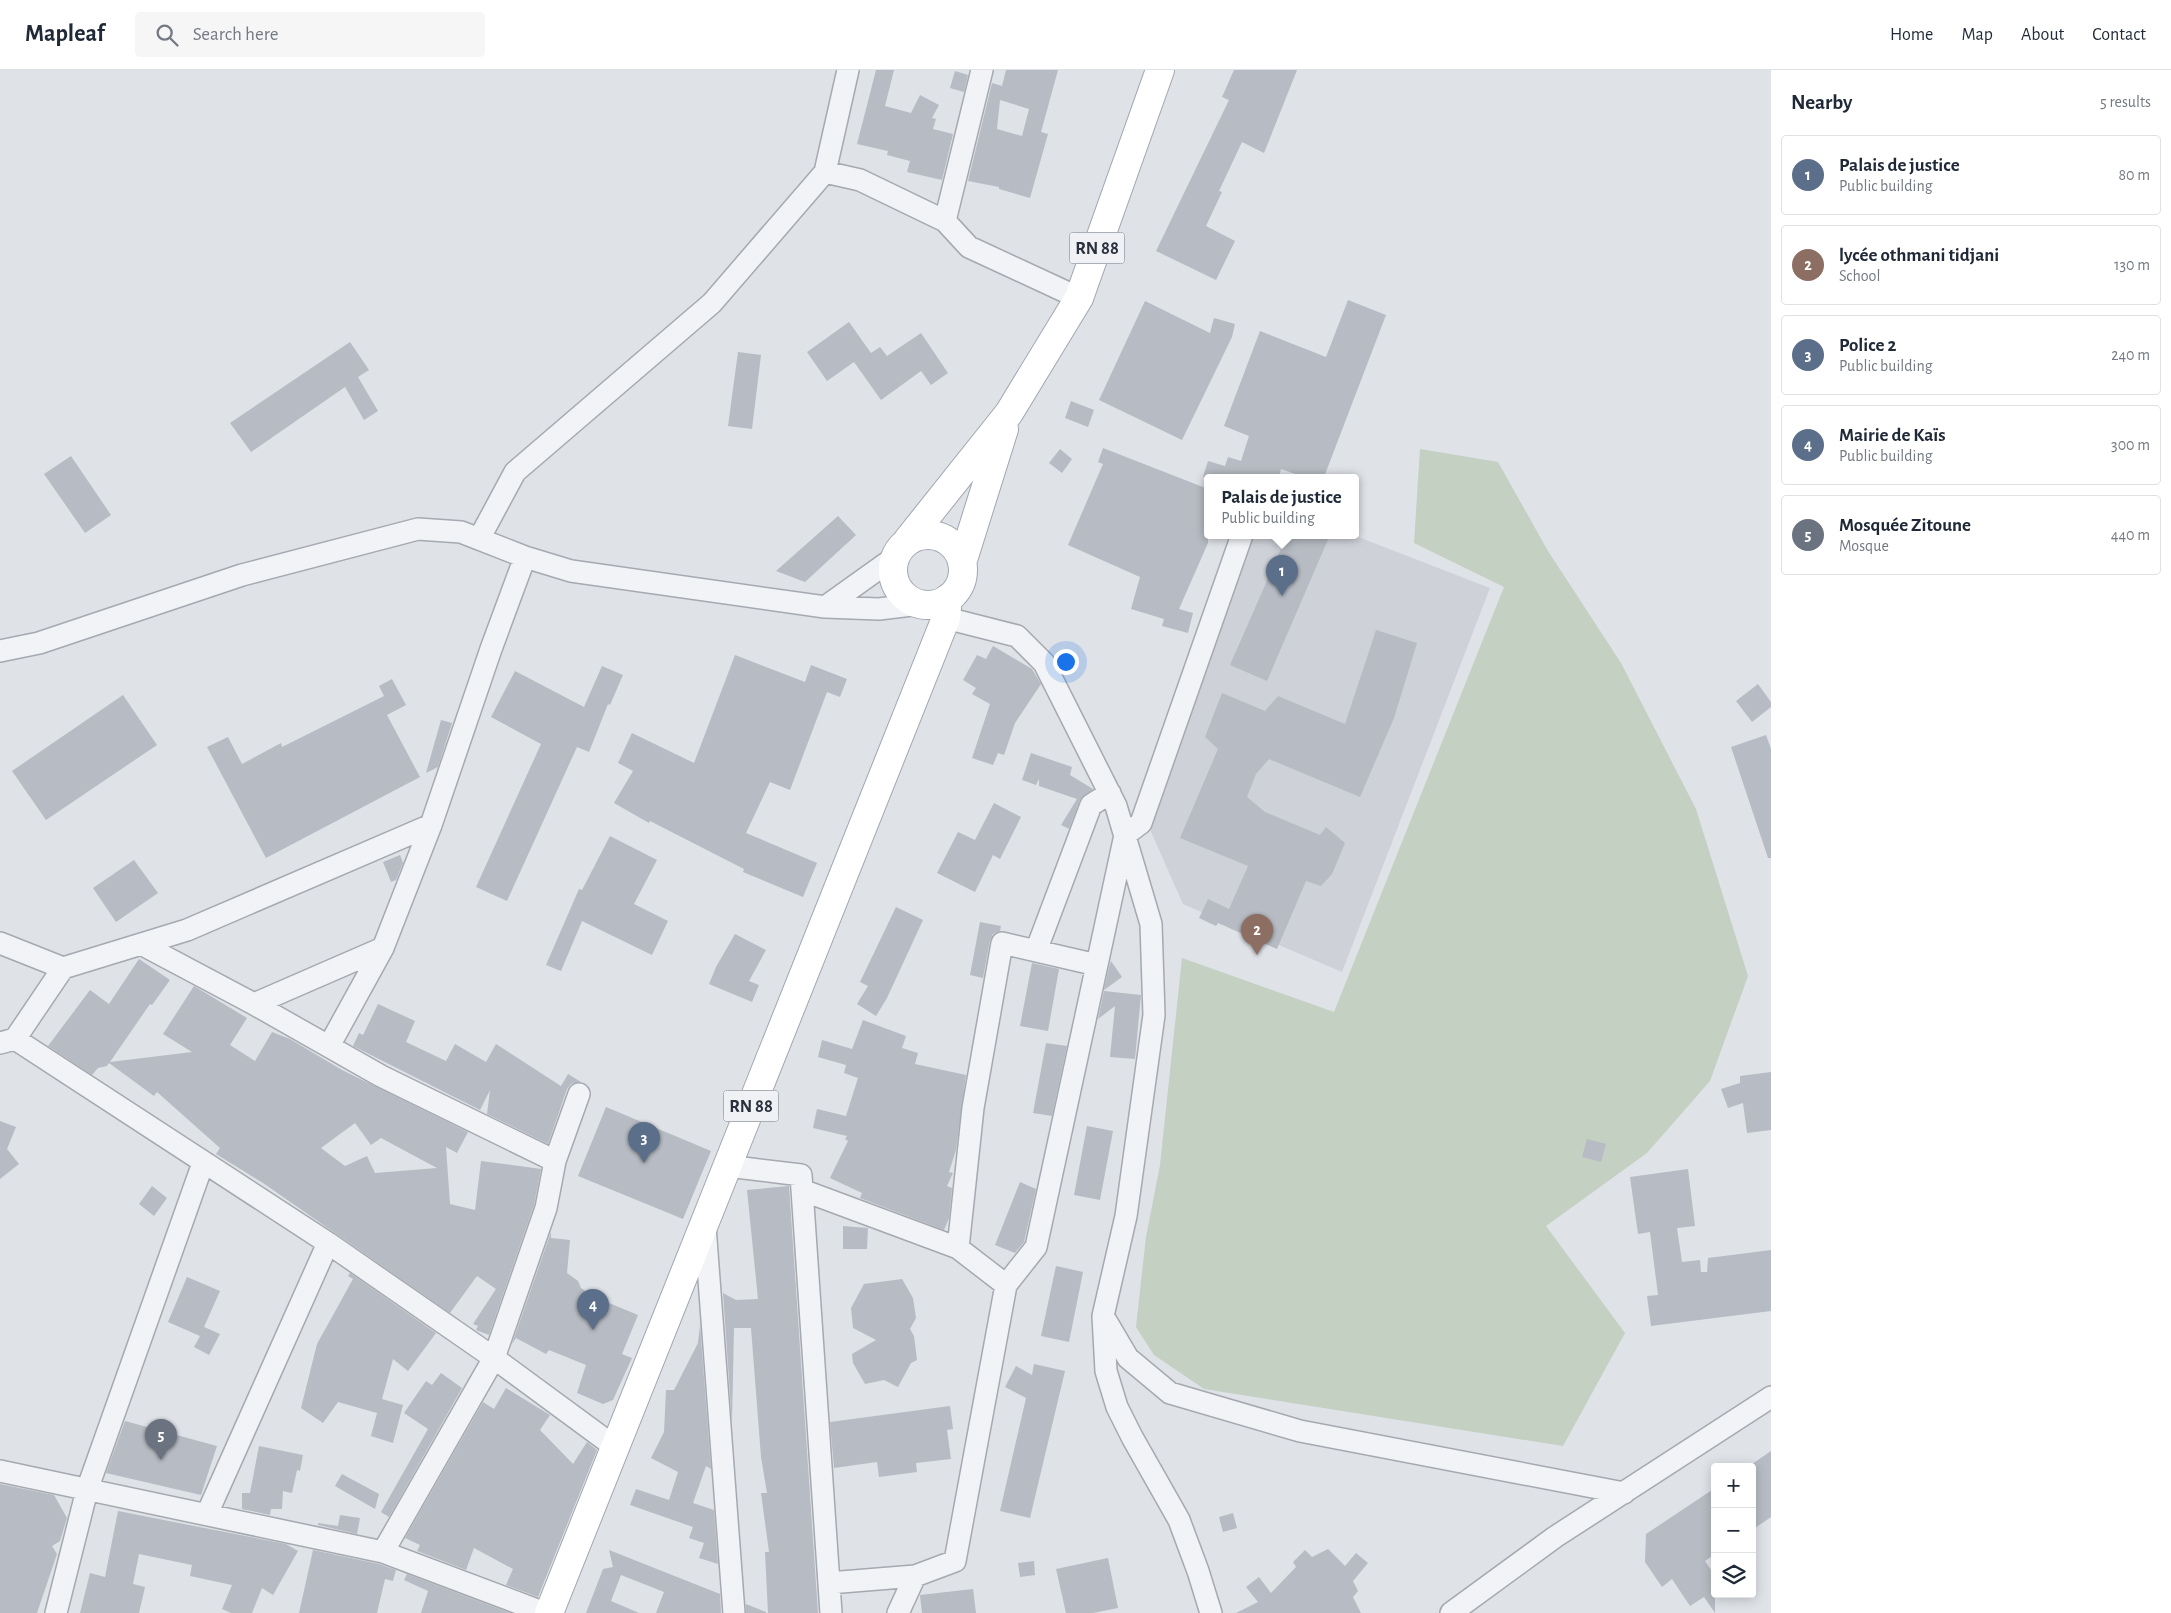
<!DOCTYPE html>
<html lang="en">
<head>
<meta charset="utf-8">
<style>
  body { margin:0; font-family:"Alegreya Sans",sans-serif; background:#f6f6f7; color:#1f2937 }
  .controls { position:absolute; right:15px; bottom:15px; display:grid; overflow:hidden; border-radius:5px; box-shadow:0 2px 12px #0003 }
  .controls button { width:45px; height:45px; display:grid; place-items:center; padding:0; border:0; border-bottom:1px solid #e0e1e3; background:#fff; color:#1f2937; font:25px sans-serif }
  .you { position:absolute; left:1065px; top:591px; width:18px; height:18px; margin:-12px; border:4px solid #fff; border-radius:50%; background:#1a73e8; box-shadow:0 0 0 8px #1a73e833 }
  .badge { display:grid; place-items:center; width:32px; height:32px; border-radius:50%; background:#d93025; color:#fff; font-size:16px; font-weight:700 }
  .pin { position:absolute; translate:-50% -41px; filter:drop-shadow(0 1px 2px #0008) }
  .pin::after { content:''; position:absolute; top:26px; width:18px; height:15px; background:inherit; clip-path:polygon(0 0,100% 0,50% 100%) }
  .popup { position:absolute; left:1204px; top:404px; width:155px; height:65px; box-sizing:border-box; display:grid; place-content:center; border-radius:5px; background:#fff; filter:drop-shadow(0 1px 4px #0005); font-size:16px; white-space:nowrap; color:#747a83 }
  .popup b { font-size:19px; color:#1f2937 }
  .popup::after { content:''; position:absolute; left:50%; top:100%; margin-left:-10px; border:10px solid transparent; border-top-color:#fff }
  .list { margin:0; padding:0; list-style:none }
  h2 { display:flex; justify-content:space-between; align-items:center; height:65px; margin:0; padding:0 20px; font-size:21px }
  h2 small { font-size:16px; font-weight:400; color:#747a83 }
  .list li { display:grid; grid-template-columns:32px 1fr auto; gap:15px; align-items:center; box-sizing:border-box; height:80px; margin:0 10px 10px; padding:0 10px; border:1px solid #e0e1e3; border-radius:5px }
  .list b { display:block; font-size:19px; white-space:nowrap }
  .list p { margin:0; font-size:16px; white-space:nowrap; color:#747a83 }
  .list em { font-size:16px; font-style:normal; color:#747a83 }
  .icon { flex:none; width:28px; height:28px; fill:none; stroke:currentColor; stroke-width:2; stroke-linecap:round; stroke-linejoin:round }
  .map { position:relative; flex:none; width:1771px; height:1543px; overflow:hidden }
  header { display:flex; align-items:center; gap:30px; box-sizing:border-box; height:70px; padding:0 25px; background:#fff; border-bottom:1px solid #e0e1e3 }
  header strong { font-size:24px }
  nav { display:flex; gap:28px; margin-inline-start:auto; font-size:18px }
  .search { width:350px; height:45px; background:#f6f6f7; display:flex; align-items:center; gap:12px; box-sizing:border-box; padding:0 18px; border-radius:5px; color:#747a83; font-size:19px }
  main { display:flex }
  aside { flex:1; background:#fff }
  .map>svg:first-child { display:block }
  .built { fill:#ced1d8 }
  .green { fill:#c4d0c2 }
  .building { fill:#b7bbc3; fill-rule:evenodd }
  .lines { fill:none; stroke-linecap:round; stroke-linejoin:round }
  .minor-casing { stroke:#a5a9b0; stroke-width:24 }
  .major-casing { stroke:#a0a6b1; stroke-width:30 }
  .minor { stroke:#f2f3f6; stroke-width:21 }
  .major { stroke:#fff; stroke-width:28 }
  .labels { text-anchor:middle; stroke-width:5; stroke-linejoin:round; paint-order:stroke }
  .shield { fill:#eff1f5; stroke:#656a74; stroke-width:1 }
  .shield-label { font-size:18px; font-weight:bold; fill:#2a303c }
</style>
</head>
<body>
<header>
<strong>Mapleaf</strong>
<div class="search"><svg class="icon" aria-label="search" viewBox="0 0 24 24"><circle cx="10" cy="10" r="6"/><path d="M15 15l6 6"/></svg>Search here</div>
<nav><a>Home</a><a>Map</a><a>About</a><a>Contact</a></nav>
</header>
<main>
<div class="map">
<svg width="1771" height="1543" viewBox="0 0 1771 1543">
  <rect width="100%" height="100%" fill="#dfe2e7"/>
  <path class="built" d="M 1252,465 L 1353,465 L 1490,518 L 1342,902 L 1183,834 L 1148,755 Z"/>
  <path class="green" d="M 1420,379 L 1498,392 L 1548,481 L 1621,593 L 1696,739 L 1748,906 L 1710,1011 L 1647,1083 L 1546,1156 L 1625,1263 L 1563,1376 L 1204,1319 L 1154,1285 L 1136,1257 L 1146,1167 L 1160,1095 L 1182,888 L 1334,942 L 1504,517 L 1414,473 Z"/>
  <path class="building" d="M 876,0 L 894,0 L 885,36 L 911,43 L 920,25 L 939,35 L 932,48 L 936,49 L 933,59 L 953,64 L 942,110 L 907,102 L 910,91 L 887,85 L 888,81 L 857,74 Z
    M 1006,0 L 1058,0 L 1041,62 L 1048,64 L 1030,128 L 999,119 L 999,117 L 968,111 L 992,13 L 1002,16 ZM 1000,30 L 1029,39 L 1022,66 L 997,59 Z
    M 1234,0 L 1297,0 L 1264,83 L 1242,72 L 1219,121 L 1222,122 L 1206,156 L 1235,171 L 1216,210 L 1156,181 L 1229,30 L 1222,27 Z
    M 955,1 L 968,5 L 964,22 L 950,18 Z
    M 1348,230 L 1386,245 L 1324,407 L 1304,407 L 1281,399 L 1279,407 L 1203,407 L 1208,391 L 1225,396 L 1228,387 L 1241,391 L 1249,366 L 1224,356 L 1260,261 L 1326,287 Z
    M 1145,231 L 1210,263 L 1214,248 L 1235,254 L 1232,267 L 1182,370 L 1099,330 Z
    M 849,252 L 871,283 L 880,277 L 887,286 L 921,263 L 948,303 L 931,315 L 921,301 L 881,330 L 854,292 L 827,311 L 807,282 Z
    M 350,272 L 369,300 L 358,307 L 378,341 L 364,350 L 345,317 L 251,382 L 230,353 Z
    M 738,282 L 761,285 L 752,359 L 728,356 Z
    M 1071,331 L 1094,340 L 1088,357 L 1065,348 Z
    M 1103,378 L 1208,419 L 1208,473 L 1179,539 L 1193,543 L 1188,563 L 1162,556 L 1164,549 L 1131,539 L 1140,507 L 1068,475 L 1103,394 L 1098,392 Z
    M 1060,379 L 1072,389 L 1062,403 L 1049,393 Z
    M 71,386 L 111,445 L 85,463 L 44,404 Z
    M 838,446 L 856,465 L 805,512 L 776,501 Z
    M 1287,465 L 1330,465 L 1267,611 L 1230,595 Z
    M 1376,560 L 1417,573 L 1394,648 L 1360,727 L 1269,689 L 1256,704 L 1247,727 L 1265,742 L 1320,765 L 1326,757 L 1345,773 L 1332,804 L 1321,816 L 1306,811 L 1277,879 L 1218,853 L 1216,856 L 1199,848 L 1208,829 L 1229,839 L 1248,796 L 1180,768 L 1218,679 L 1205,667 L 1222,623 L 1265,641 L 1278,626 L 1345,654 Z
    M 993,576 L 1032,599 L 1041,614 L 1015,653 L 1004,685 L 998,683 L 993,695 L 972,688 L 990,634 L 972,624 L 976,618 L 963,610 L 977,585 L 986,589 Z
    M 735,585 L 805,612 L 811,595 L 847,609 L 840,627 L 827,622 L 790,720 L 770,712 L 746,763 L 817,793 L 803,827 L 743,802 L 744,799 L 650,751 L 649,753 L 614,733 L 633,701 L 618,693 L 632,663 L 694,693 Z
    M 602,596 L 623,605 L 610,635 L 608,634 L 589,682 L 577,677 L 507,831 L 476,817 L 541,674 L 491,647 L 515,601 L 584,637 Z
    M 392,609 L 406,635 L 387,645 L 420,707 L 266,788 L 207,677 L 228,667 L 242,694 L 281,673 L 282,677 L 384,626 L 379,616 Z
    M 1758,614 L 1771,632 L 1771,637 L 1752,652 L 1736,631 Z
    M 123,625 L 157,675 L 46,750 L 12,701 Z
    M 441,650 L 452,653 L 438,697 L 426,703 Z
    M 1766,665 L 1771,679 L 1771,788 L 1768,788 L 1731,677 Z
    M 1031,683 L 1072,697 L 1070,705 L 1093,719 L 1080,730 L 1069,759 L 1061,755 L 1077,729 L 1039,716 L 1039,709 L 1036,715 L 1022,710 Z
    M 994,733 L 1021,747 L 1000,789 L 993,785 L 975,822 L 937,803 L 958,762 L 975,770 Z
    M 610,766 L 657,790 L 634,834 L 668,851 L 652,885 L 582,851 L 561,901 L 546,895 L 579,819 L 582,820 Z
    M 400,785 L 403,793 L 396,810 L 391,812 L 383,792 Z
    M 134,790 L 158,823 L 116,852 L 93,818 Z
    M 896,837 L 923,850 L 887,928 L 876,946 L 857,934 L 868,916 L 860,912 Z
    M 980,852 L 1001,856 L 1000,861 L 993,864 L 990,870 L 983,908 L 970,905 Z
    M 735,864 L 766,880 L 749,911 L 759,915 L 752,932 L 709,914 L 716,897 Z
    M 139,889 L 170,910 L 152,935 L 150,934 L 110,992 L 192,982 L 163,964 L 194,916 L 247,948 L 230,975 L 255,991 L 272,962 L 290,969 L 342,1000 L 468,1062 L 457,1083 L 446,1077 L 450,1134 L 475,1140 L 481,1091 L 541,1099 L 534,1135 L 489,1265 L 476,1260 L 478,1256 L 473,1254 L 496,1219 L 477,1206 L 450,1243 L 263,1113 L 216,1084 L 220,1078 L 157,1022 L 154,1026 L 109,993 L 107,996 L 98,998 L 92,1005 L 48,976 L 90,920 L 109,934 ZM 355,1053 L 371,1075 L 381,1068 L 437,1098 L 375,1103 L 367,1086 L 345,1096 L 321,1078 Z
    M 1111,891 L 1122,907 L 1104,920 L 1109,897 Z
    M 1032,893 L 1059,899 L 1048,961 L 1020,956 Z
    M 1104,921 L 1141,925 L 1135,989 L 1110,987 L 1115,936 L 1098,949 Z
    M 378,934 L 415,951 L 406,972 L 446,991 L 455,974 L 486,992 L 496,974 L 561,1016 L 568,1004 L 581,1012 L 571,1014 L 567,1019 L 548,1074 L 487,1044 L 490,1020 L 480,1040 L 353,976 L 359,963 L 363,965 Z
    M 863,950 L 906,966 L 902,978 L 918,983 L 915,994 L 966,1005 L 956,1080 L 949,1102 L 953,1103 L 947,1116 L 952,1118 L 949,1148 L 944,1160 L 860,1128 L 862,1123 L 830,1108 L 848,1071 L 845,1069 L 847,1066 L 813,1058 L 817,1039 L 846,1046 L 858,1008 L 844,1003 L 846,995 L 818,987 L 822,970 L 852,979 Z
    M 1046,973 L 1067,976 L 1052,1046 L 1033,1043 Z
    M 1771,1002 L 1771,1060 L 1747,1063 L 1743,1033 L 1728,1038 L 1721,1019 L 1740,1013 L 1740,1006 Z
    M 606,1037 L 711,1081 L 683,1149 L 578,1106 Z
    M 0,1051 L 16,1057 L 7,1079 L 19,1094 L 0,1109 Z
    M 1087,1056 L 1113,1061 L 1100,1130 L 1074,1125 Z
    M 1587,1069 L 1606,1074 L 1601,1092 L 1582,1087 Z
    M 1688,1099 L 1695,1156 L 1677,1158 L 1682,1192 L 1700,1190 L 1701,1202 L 1707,1202 L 1708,1188 L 1771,1180 L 1771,1241 L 1651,1256 L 1647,1226 L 1658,1225 L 1650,1162 L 1638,1164 L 1630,1107 Z
    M 1020,1112 L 1036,1119 L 1024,1172 L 1015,1183 L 995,1175 Z
    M 152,1116 L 167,1128 L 154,1146 L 139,1134 Z
    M 789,1116 L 818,1543 L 768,1543 L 765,1482 L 769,1482 L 761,1423 L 767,1423 L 761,1387 L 751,1258 L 734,1258 L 732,1353 L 723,1223 L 736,1230 L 758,1229 L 747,1120 Z
    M 843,1156 L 868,1158 L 867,1179 L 843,1179 Z
    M 551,1162 L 551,1168 L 570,1170 L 567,1203 L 578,1211 L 581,1218 L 592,1226 L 638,1245 L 622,1284 L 632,1288 L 613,1330 L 603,1334 L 577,1323 L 586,1295 L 549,1280 L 546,1284 L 516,1268 L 512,1274 Z
    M 1056,1196 L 1083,1202 L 1069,1272 L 1041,1266 Z
    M 350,1203 L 436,1263 L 408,1301 L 393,1289 L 382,1329 L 403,1335 L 393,1373 L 371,1366 L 377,1343 L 338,1332 L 323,1353 L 301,1338 L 317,1274 L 353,1209 L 348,1206 Z
    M 187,1207 L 220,1221 L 204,1257 L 220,1264 L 209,1285 L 194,1277 L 200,1266 L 168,1252 Z
    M 902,1209 L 913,1228 L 916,1248 L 910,1259 L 914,1266 L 917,1290 L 911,1293 L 898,1317 L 884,1310 L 865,1314 L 853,1293 L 852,1284 L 876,1270 L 853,1258 L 851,1238 L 864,1214 Z
    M 700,1255 L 711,1399 L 706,1396 L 693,1433 L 714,1440 L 718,1494 L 699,1488 L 704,1473 L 689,1468 L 693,1457 L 630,1435 L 636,1419 L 669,1430 L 678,1402 L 651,1388 L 664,1362 L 666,1320 L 674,1320 L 698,1273 Z
    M 1034,1294 L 1065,1301 L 1030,1448 L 1000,1441 L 1026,1328 L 1005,1317 L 1016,1296 L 1032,1305 Z
    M 441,1303 L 462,1318 L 389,1447 L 381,1442 L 428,1359 L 404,1343 L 426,1311 L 432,1315 Z
    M 506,1318 L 550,1345 L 540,1360 L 573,1394 L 587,1372 L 597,1380 L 538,1527 L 506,1515 L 513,1499 L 474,1478 L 466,1500 L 417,1481 L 420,1475 L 405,1468 L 483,1332 L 494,1339 Z
    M 950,1336 L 953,1359 L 947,1360 L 951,1389 L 916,1393 L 917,1402 L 879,1407 L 877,1392 L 834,1398 L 830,1352 Z
    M 125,1351 L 217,1376 L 201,1425 L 106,1403 Z
    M 259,1376 L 303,1385 L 300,1401 L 297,1400 L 292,1423 L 283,1421 L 282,1439 L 271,1439 L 270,1445 L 242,1439 L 242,1423 L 250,1423 Z
    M 1771,1381 L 1771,1447 L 1752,1460 L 1752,1394 Z
    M 342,1404 L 379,1424 L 375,1439 L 335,1416 Z
    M 0,1414 L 54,1425 L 67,1448 L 60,1471 L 52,1476 L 57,1484 L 37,1543 L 0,1543 Z
    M 1715,1418 L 1715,1484 L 1705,1491 L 1715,1506 L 1715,1543 L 1704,1527 L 1690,1536 L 1672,1509 L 1662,1517 L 1645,1492 L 1646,1464 Z
    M 118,1441 L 286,1474 L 298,1481 L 273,1525 L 262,1518 L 252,1543 L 231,1543 L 222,1539 L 232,1515 L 190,1506 L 192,1495 L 139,1484 L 133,1514 L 145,1517 L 139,1543 L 80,1543 L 90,1503 L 105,1507 Z
    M 1233,1443 L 1237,1458 L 1223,1462 L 1219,1447 Z
    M 340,1445 L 360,1448 L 357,1464 L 318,1455 L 318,1453 L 338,1456 Z
    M 1328,1479 L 1345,1496 L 1356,1483 L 1368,1493 L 1353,1511 L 1358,1521 L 1353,1527 L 1361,1543 L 1236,1543 L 1258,1532 L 1246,1517 L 1259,1507 L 1271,1523 L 1296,1497 L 1293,1492 L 1305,1480 L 1312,1487 Z
    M 313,1480 L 379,1494 L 396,1500 L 393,1511 L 385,1509 L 377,1543 L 299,1543 Z
    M 609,1480 L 720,1524 L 721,1543 L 656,1543 L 664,1522 L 621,1505 L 611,1531 L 639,1543 L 586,1543 L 603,1499 L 613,1497 Z
    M 1108,1488 L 1118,1538 L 1093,1543 L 1066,1543 L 1056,1499 Z
    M 1034,1491 L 1035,1505 L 1020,1507 L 1018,1493 Z
    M 407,1504 L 510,1543 L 421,1543 L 428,1521 L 404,1510 Z
    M 973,1519 L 976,1543 L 922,1543 L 920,1525 Z
    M 746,1534 L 766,1542 L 766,1543 L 746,1543 Z"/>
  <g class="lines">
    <g class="minor-casing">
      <path id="minor" d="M 982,0 L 945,151 L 969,177 L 1079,228
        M 825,102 L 848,0
        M 479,469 L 515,402 L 712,233 L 825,102 L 860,110 L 945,151
        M 825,537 L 895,487
        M 946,548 L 1017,566 L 1044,593 L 1116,736 L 1151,854 L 1154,945 L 1126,1146 L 1103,1246 L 1106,1301 L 1117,1337 L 1132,1367 L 1179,1450 L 1198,1501 L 1211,1543
        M 0,581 L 39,573 L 242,505 L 418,459 L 461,462 L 525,487 L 571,501 L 825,537 L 879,539 L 920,534
        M 0,873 L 63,898 L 187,860 L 431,755 L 491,579 L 525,487
        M 141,874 L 254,934 L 381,1006 L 555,1091
        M 1036,881 L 1091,735 L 1110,723
        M 254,934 L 383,878
        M 15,969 L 328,1173 L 494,1288 L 615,1377
        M 0,973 L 15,969 L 63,898
        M 329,976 L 383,878 L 431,755
        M 727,1096 L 801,1105 L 831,1543
        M 802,1120 L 958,1178 L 1006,1215 L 955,1491 L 915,1506 L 898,1543
        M 705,1156 L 734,1543
        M 958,1178 L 973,1038 L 1002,873 L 1097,895
        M 1006,1215 L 1036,1177 L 1125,765 L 1141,753 L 1242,465
        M 1105,1249 L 1128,1288 L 1170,1323 L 1300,1361 L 1624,1423
        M 0,1401 L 383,1482 L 545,1543
        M 207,1444 L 328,1173
        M 383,1482 L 494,1288 L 546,1138 L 555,1091 L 579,1024
        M 829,1513 L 915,1506
        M 56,1543 L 87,1420 L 203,1093
        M 1451,1543 L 1555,1467 L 1771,1327"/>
    </g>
    <g class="major-casing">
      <path id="major" d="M893 500a35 35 0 1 1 70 0a35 35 0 1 1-70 0Z
        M 907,471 L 1009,343 L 1079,228 L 1160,0
        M 962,493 L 1004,359
        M 549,1543 L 946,548 L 948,528"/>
    </g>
    <use href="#minor" class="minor"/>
    <use href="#major" class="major"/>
  </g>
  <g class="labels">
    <g class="shield">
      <rect x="1069.5" y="162.5" width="55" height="31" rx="4"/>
      <rect x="723.5" y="1020.5" width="55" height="31" rx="4"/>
    </g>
    <g class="shield-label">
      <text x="1097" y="184">RN 88</text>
      <text x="751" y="1042">RN 88</text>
    </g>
  </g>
</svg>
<div class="controls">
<button>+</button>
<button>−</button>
<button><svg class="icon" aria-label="layers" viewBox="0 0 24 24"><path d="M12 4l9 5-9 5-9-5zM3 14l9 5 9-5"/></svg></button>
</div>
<div class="you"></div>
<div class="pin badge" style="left:1282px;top:526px;background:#5c6f8a">1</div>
<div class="popup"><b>Palais de justice</b>Public building</div>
<div class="pin badge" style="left:1257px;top:885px;background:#8d6e63">2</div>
<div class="pin badge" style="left:644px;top:1093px;background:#5c6f8a">3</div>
<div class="pin badge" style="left:593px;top:1260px;background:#5c6f8a">4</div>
<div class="pin badge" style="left:161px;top:1390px;background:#6b7280">5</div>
</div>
<aside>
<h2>Nearby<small>5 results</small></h2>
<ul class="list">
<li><span class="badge" style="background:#5c6f8a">1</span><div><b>Palais de justice</b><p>Public building</p></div><em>80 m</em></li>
<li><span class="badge" style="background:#8d6e63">2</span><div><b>lycée othmani tidjani</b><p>School</p></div><em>130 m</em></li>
<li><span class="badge" style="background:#5c6f8a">3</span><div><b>Police 2</b><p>Public building</p></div><em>240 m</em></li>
<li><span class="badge" style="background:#5c6f8a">4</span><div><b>Mairie de Kaïs</b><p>Public building</p></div><em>300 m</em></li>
<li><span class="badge" style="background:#6b7280">5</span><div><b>Mosquée Zitoune</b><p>Mosque</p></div><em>440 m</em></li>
</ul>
</aside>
</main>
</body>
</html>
